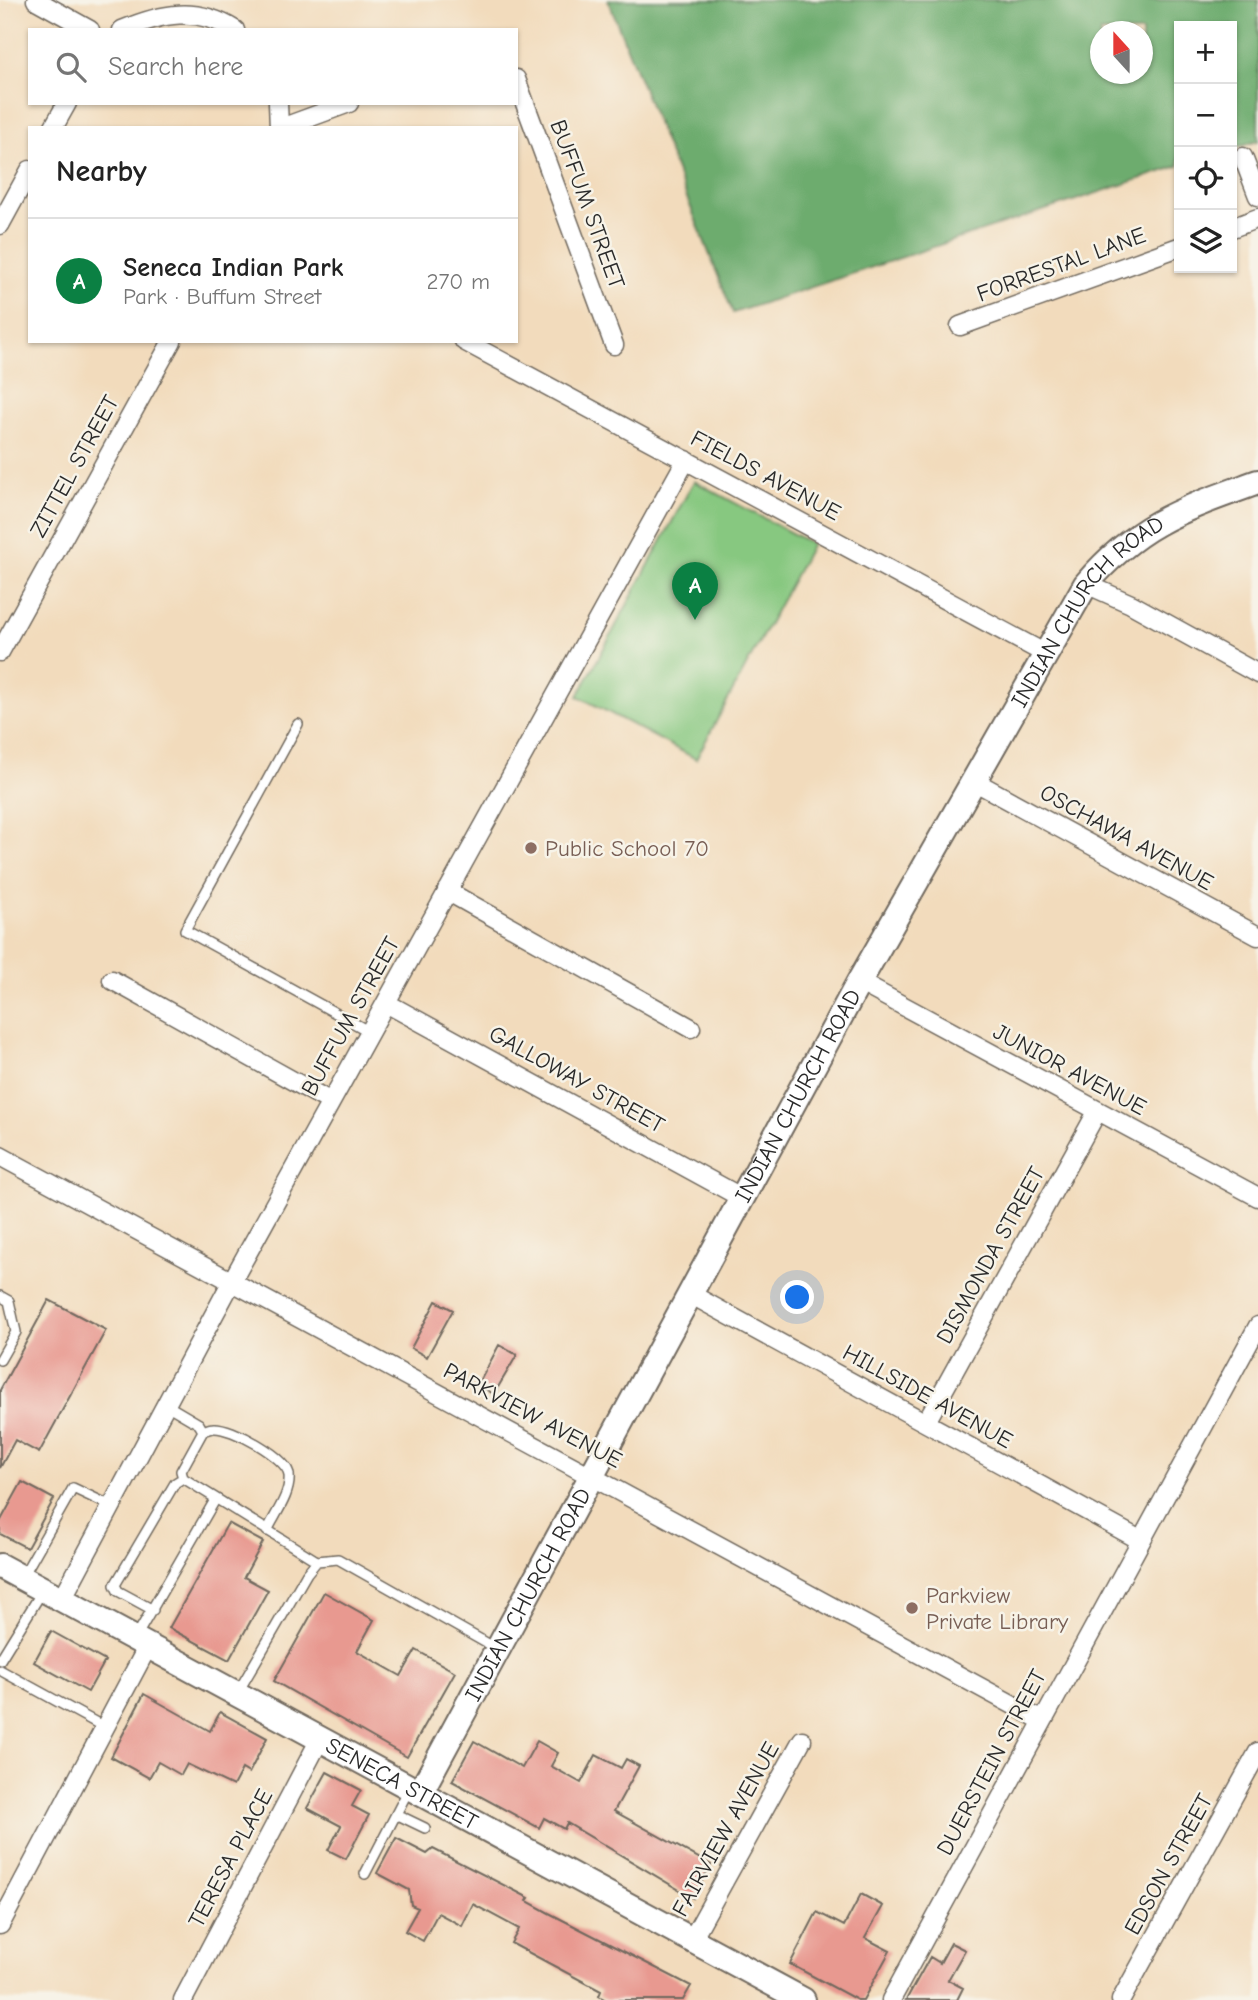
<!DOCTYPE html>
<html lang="en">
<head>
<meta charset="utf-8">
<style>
  body { margin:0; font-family:"Comic Neue",sans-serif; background:#f6f6f6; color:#222 }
  .controls { position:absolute; right:21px; top:21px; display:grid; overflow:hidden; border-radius:0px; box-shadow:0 2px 5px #0004 }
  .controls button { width:63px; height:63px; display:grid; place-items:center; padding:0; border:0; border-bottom:2px solid #e0e0e0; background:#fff; color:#222; font:35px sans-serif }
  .compass { position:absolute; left:1090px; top:21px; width:63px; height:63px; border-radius:50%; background:#fff; box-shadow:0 2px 5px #0004; rotate:339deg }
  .you { position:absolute; left:798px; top:1298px; width:24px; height:24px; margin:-18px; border:5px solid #fff; border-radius:50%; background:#1a73e8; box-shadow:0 0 0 10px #1a73e833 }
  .badge { display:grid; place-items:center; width:46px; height:46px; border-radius:50%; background:#0b8043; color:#fff; font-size:23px; font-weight:700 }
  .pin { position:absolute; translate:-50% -58px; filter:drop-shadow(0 2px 4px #0008) }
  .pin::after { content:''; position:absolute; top:37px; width:24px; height:21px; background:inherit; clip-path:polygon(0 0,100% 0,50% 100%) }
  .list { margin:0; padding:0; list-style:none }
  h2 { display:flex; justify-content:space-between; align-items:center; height:91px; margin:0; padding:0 28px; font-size:30px }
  h2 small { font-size:23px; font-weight:400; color:#767676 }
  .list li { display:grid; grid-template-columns:46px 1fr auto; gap:21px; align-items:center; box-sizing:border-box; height:126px; padding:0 28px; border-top:2px solid #e0e0e0 }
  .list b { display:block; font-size:26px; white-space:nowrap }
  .list p { margin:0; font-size:23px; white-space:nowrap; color:#767676 }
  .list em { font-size:23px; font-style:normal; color:#767676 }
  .icon { flex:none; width:38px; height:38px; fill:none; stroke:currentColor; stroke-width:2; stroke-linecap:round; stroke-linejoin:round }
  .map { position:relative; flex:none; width:1258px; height:2000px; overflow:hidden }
  .search { position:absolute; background:#fff; box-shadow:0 2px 5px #0004; left:28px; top:28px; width:490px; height:77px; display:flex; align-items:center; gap:18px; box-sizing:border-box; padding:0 24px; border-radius:0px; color:#767676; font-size:26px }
  .panel { position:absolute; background:#fff; box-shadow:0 2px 5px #0004; left:28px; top:126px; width:490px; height:217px; border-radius:0px }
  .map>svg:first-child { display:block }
  .green { fill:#87c880; stroke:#597a56; stroke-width:2 }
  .forest { fill:#6dac6e; stroke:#4c6c4c; stroke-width:2; fill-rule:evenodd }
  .building { fill:#e89990 }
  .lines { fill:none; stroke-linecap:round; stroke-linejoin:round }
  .lane-casing { stroke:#71695e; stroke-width:12 }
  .street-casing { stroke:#71695e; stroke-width:21 }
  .secondary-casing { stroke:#71695e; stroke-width:28 }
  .lane { stroke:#fff; stroke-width:9 }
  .street { stroke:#fff; stroke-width:18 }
  .secondary { stroke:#fff; stroke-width:24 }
  .education-dot { fill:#8d6e63; stroke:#f7f3e8; stroke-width:2.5 }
  .labels { text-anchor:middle; stroke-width:5; stroke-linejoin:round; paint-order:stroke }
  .street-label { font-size:23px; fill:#2b2b2b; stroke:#f7f3e8 }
  .education-label { font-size:23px; fill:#785e54; stroke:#f7f3e8; text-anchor:start }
</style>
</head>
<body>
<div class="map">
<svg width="1258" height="2000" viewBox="0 0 1258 2000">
  <rect width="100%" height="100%" fill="#f7f3e8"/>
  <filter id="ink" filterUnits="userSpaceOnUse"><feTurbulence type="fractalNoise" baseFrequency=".0143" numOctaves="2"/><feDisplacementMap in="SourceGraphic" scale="14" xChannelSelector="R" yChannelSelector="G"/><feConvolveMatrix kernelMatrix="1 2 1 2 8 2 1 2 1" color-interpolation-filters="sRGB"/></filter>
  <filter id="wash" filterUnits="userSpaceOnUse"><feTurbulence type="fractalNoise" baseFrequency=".00686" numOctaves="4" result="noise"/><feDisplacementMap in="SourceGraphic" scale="28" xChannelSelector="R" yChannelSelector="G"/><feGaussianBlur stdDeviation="1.57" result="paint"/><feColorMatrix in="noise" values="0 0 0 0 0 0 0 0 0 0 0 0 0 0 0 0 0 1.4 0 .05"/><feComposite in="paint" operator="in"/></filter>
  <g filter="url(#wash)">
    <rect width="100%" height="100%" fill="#f2dbbc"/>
    <path class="green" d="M 694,481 L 812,544 L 696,759 L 578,696 Z"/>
    <path class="forest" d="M 608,0 L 1258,0 L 1258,141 L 1232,149 L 1232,26 L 1179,26 L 1179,166 L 733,313 ZM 1100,32 L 1142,32 L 1142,74 L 1100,74 Z"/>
    <g id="blocks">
      <path class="building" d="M 49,1300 L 106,1330 L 39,1453 L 15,1440 L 0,1468 L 0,1390 Z
        M 436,1301 L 453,1310 L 427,1357 L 411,1348 Z
        M 499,1345 L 517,1355 L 494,1394 L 478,1385 Z
        M 22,1482 L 54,1499 L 27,1548 L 0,1534 L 0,1522 Z
        M 228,1523 L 263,1542 L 244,1577 L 268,1590 L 229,1660 L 169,1628 Z
        M 324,1592 L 374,1620 L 357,1651 L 401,1676 L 416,1650 L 455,1672 L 407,1757 L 274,1681 Z
        M 51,1631 L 105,1661 L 88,1692 L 34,1662 Z
        M 144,1694 L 210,1731 L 220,1712 L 267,1738 L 249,1773 L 242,1769 L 233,1786 L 187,1764 L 181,1775 L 158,1762 L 149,1778 L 111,1757 Z
        M 474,1741 L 522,1768 L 537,1741 L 558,1753 L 551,1766 L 581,1783 L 596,1755 L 621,1768 L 626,1759 L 639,1766 L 614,1811 L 711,1865 L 693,1898 L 567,1823 L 564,1829 L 544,1818 L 539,1828 L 452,1781 Z
        M 327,1772 L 361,1790 L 352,1806 L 369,1815 L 346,1859 L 328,1850 L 341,1826 L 307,1808 Z
        M 396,1838 L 427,1854 L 433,1849 L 529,1898 L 527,1901 L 549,1913 L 691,1986 L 683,2000 L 606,2000 L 599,1996 L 601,1991 L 511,1943 L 519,1929 L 473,1904 L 462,1926 L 438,1913 L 423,1941 L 405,1931 L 418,1908 L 411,1905 L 409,1890 L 377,1873 Z
        M 861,1894 L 883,1906 L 865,1938 L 890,1951 L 863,2000 L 857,2000 L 790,1964 L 817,1912 L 844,1926 Z
        M 951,1943 L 965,1950 L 948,1980 L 963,1988 L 957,2000 L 906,2000 L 930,1957 L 940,1963 Z"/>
    </g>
  </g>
  <g filter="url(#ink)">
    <use href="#blocks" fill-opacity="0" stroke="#71695e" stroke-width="2"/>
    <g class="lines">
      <g class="lane-casing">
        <path id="lane" d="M 298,724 L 185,930 L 370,1032
          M 0,1296 L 9,1301 L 16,1332 L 0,1360
          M 165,1404 L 199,1424 L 203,1431 L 181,1471 L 183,1478 L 317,1561
          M 203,1431 C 206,1430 210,1428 213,1428 C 231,1426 288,1458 289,1475 C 291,1494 275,1514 267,1531
          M 23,1576 L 73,1488 L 111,1506
          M 153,1610 L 118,1591 L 115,1585 L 175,1483 L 183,1478
          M 136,1637 L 215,1500
          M 0,1660 L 43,1590
          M 0,1670 L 104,1727
          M 238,1692 L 307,1573 L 317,1561 L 338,1559 L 497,1649
          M 396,1814 L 425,1828
          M 365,1874 L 409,1789"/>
      </g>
      <g class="street-casing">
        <path id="street" d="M 36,0 L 90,30
          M 122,30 C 162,13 197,6 235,30
          M 516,79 L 614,345
          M 278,103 L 279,128
          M 53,128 L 67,103
          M 281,128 L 349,103
          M 1243,157 L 1258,196
          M 0,225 L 30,170
          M 1232,228 L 1258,218
          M 960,326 L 1179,247
          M 464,341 L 1044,653
          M 1086,584 L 1131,604 L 1258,674
          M 0,652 L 172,341
          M 972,780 L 1258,936
          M 447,891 L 691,1028
          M 112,980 L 331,1102
          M 859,982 L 1258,1197
          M 386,1003 L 744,1199
          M 0,1156 L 1041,1720
          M 692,1295 L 1140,1540
          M 926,1422 L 1097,1112
          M 62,1599 L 232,1281 L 686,460
          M 0,1925 L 148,1646
          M 691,1941 L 802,1740
          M 183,2000 L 320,1739
          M 891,2000 L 1258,1326
          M 1121,2000 L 1258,1752"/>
      </g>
      <g class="secondary-casing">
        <g id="secondary">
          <path id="s1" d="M 0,1566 L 803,2000"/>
          <path id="s2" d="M 420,1793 L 859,982 L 1086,584 C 1139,522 1184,509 1258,482"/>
        </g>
      </g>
      <use href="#lane" class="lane"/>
      <use href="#street" class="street"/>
      <use href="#secondary" class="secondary"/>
    </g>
  </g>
  <g class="education-dot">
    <circle cx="531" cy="848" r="7"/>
    <circle cx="912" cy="1608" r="7"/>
  </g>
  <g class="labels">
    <g class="street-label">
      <text transform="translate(588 204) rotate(70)" y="8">BUFFUM STREET</text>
      <text transform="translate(1061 264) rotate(-20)" y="8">FORRESTAL LANE</text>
      <text transform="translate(74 466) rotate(-61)" y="8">ZITTEL STREET</text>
      <text transform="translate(766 475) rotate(28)" y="8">FIELDS AVENUE</text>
      <text dy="8" stroke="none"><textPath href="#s2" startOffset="1360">INDIAN CHURCH ROAD</textPath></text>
      <text transform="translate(1127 837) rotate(29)" y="8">OSCHAWA AVENUE</text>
      <text transform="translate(350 1016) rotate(-61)" y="8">BUFFUM STREET</text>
      <text transform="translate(1070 1069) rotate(28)" y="8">JUNIOR AVENUE</text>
      <text transform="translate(577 1079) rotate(29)" y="8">GALLOWAY STREET</text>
      <text dy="8" stroke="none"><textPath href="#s2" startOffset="793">INDIAN CHURCH ROAD</textPath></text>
      <text transform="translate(990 1255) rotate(-61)" y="8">DISMONDA STREET</text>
      <text transform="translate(928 1396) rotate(29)" y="8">HILLSIDE AVENUE</text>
      <text transform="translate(533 1415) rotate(28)" y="8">PARKVIEW AVENUE</text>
      <text dy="8" stroke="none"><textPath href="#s2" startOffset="226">INDIAN CHURCH ROAD</textPath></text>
      <text transform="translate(991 1762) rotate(-62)" y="8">DUERSTEIN STREET</text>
      <text dy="8" stroke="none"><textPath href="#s1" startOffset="457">SENECA STREET</textPath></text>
      <text transform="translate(725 1829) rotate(-61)" y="8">FAIRVIEW AVENUE</text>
      <text transform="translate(230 1858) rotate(-62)" y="8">TERESA PLACE</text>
      <text transform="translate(1168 1864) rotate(-61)" y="8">EDSON STREET</text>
    </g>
    <g class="education-label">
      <text x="545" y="856">Public School 70</text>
      <text x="926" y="1603">Parkview<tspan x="926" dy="26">Private Library</tspan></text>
    </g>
  </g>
</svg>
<div class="controls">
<button>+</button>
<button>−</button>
<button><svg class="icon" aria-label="locate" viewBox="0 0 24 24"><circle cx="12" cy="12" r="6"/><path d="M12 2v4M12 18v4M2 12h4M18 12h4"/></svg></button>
<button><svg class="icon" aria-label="layers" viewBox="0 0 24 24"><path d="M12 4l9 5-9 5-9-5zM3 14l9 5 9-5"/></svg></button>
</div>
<svg class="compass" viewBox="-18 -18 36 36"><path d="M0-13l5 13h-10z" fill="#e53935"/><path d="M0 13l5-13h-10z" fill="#767676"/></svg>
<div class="you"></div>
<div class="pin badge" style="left:695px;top:620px">A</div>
<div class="search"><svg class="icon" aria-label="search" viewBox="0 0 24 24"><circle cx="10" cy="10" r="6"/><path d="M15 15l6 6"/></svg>Search here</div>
<section class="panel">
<h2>Nearby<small></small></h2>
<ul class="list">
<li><span class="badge">A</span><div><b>Seneca Indian Park</b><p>Park · Buffum Street</p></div><em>270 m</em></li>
</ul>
</section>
</div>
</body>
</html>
